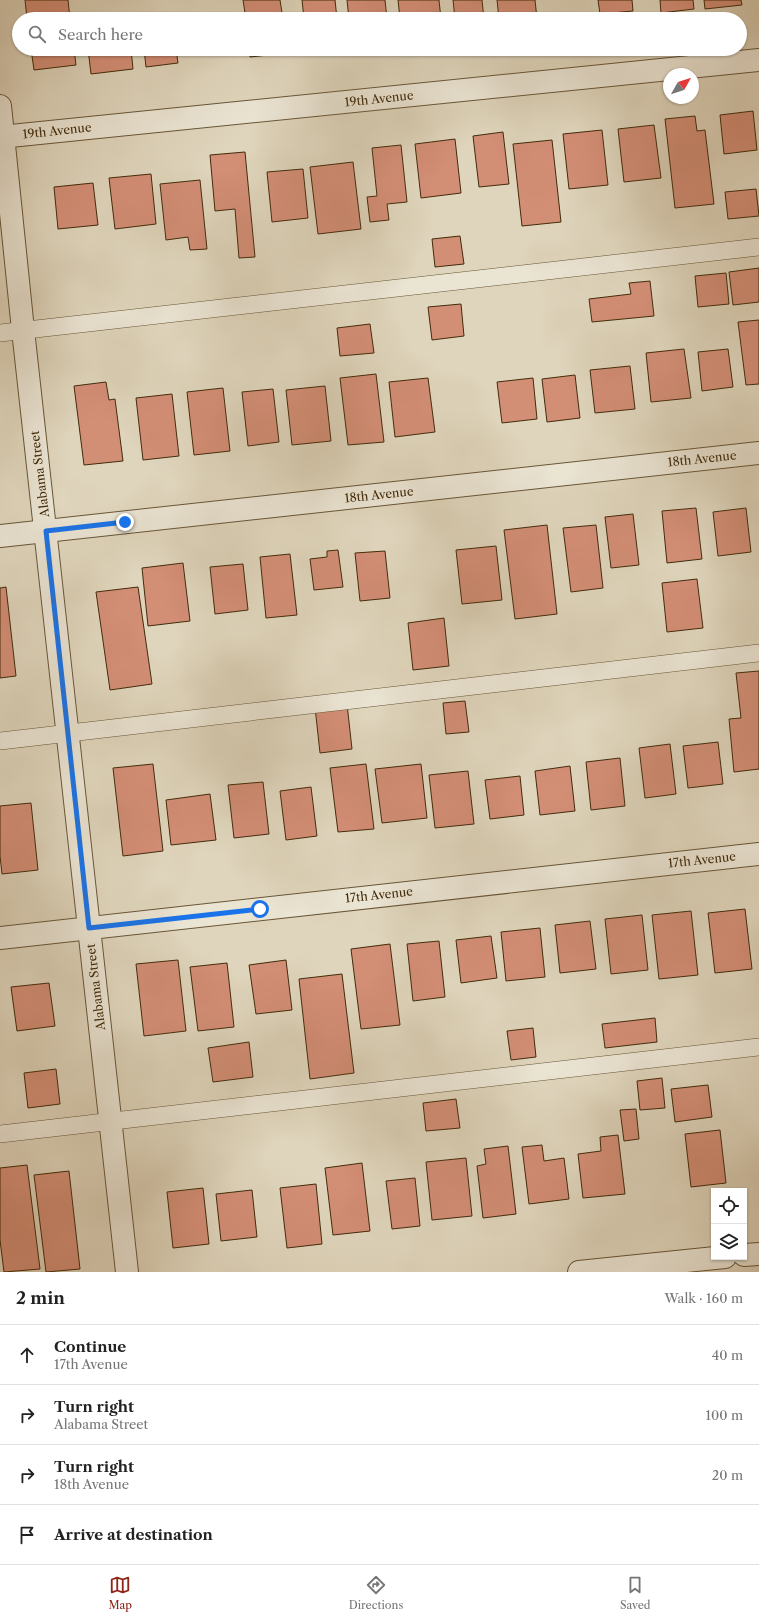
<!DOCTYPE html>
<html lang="en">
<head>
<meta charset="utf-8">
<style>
  body { margin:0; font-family:"Libre Caslon Text",serif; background:#f6f6f6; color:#222 }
  .controls { position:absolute; right:12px; bottom:12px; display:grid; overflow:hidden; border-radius:0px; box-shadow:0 1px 3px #0004 }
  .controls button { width:36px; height:36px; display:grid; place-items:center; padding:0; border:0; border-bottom:1px solid #e0e0e0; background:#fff; color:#222; font:20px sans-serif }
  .compass { position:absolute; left:663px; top:68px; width:36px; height:36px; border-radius:50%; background:#fff; box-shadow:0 1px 3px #0004; rotate:51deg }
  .stop { position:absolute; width:12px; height:12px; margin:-9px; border:3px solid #1a73e8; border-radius:50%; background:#fff }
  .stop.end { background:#1a73e8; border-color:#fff; box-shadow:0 1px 4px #0008 }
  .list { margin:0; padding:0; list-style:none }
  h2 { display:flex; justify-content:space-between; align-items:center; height:52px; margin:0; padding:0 16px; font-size:17px }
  h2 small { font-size:13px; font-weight:400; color:#767676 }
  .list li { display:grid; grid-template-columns:26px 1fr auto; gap:12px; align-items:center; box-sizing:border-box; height:60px; padding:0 16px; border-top:1px solid #e0e0e0 }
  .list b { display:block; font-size:15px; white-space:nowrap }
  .list p { margin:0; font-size:13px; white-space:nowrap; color:#767676 }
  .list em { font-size:13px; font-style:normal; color:#767676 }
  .icon { flex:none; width:22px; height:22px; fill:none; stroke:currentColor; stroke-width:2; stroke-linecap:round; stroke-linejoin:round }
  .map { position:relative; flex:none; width:759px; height:1272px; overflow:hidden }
  .search { position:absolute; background:#fff; box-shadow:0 1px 3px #0004; left:12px; right:12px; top:12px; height:44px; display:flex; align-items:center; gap:10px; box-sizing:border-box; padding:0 14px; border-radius:22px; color:#767676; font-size:15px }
  .sheet { height:292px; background:#fff }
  nav { display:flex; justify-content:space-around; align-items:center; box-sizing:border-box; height:56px; border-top:1px solid #e0e0e0; background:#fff; font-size:11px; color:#767676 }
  nav a { display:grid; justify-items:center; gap:2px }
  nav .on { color:#8f2418 }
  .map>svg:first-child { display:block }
  .building { fill:#d38e76; stroke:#422b0b }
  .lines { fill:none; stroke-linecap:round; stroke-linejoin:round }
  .service-casing { stroke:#695637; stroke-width:18 }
  .minor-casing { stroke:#695637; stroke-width:24 }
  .tertiary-casing { stroke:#695637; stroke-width:24 }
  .service { stroke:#eae4d3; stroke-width:17 }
  .minor { stroke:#eae4d3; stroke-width:22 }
  .tertiary { stroke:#eae4d3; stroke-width:22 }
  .route { stroke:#1a73e8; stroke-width:5 }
  .labels { text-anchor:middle; stroke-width:3; stroke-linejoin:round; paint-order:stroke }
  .street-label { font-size:12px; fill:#422b0b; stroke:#eae4d3 }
</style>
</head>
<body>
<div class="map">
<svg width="759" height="1272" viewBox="0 0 759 1272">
  <rect width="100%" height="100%" fill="#dfd5bc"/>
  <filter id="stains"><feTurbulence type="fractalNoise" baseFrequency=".005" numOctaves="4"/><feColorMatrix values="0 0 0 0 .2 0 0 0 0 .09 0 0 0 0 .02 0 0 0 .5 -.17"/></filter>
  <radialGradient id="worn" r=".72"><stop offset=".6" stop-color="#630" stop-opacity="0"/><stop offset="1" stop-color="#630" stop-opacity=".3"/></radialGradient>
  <path class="building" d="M 25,0 L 68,0 L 70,19 L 27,19 Z
    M 243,0 L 280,0 L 283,19 L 246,19 Z
    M 302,0 L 335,0 L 337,19 L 304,19 Z
    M 347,0 L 385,0 L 387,19 L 349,19 Z
    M 398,0 L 439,0 L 441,19 L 400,19 Z
    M 453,0 L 482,0 L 484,19 L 455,19 Z
    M 497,0 L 535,0 L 537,19 L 499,19 Z
    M 598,0 L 632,0 L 633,11 L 600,14 Z
    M 660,0 L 693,0 L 694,9 L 661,13 Z
    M 704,0 L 741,0 L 742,5 L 705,9 Z
    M 128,15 L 128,19 L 87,19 Z
    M 31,49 L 74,49 L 76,65 L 34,70 Z
    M 88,49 L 131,49 L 133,69 L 91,74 Z
    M 144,49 L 176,49 L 178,63 L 146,67 Z
    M 249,49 L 286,49 L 287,53 L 250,57 Z
    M 753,111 L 757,150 L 724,154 L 720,115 Z
    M 695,116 L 697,131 L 705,130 L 714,204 L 675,208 L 665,119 Z
    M 654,125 L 661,178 L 624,182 L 618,129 Z
    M 602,130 L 608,185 L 569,189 L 563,134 Z
    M 503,132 L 509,184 L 479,187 L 473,136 Z
    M 455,139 L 461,193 L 421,198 L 415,144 Z
    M 552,140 L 561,222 L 522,226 L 513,144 Z
    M 401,145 L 407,202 L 387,204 L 389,220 L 370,222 L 367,197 L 377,196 L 372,148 Z
    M 245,152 L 255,257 L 239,258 L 235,209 L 215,211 L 210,155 Z
    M 353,162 L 361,229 L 318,234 L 310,167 Z
    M 303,169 L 308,218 L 272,222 L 267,172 Z
    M 151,174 L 156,224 L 115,229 L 109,178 Z
    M 200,180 L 207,249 L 190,250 L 188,237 L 166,240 L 160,184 Z
    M 93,183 L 98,225 L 58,229 L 54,187 Z
    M 756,189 L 759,216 L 728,219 L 725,192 Z
    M 460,236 L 464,264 L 435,267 L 432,239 Z
    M 759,268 L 759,302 L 733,305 L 729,272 Z
    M 726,273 L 729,304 L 698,307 L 695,276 Z
    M 650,281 L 654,316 L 592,322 L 589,299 L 631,294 L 629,283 Z
    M 461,304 L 464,336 L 432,340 L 428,307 Z
    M 759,320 L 759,384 L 746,385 L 738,322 Z
    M 370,324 L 374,353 L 340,356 L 337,328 Z
    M 684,349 L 691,398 L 651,402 L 646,353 Z
    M 728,349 L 733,387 L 702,391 L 698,352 Z
    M 630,366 L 635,409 L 595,413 L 590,370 Z
    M 376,374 L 384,442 L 348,445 L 340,378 Z
    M 575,375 L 580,418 L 547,422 L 542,379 Z
    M 428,378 L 435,432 L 395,437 L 389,382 Z
    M 533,378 L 537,419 L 502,423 L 497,382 Z
    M 106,382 L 109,400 L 115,399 L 123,461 L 84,465 L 74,386 Z
    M 325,386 L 331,441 L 292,445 L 286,390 Z
    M 223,388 L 230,451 L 194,455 L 187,392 Z
    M 273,389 L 279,442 L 248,446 L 242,392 Z
    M 172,394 L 179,456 L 143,460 L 136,398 Z
    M 696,508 L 702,559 L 667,563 L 662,511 Z
    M 746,508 L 751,552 L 718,556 L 713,512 Z
    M 633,514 L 639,565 L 611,568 L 605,517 Z
    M 547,525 L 557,614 L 515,619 L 504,530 Z
    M 596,525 L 603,588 L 571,592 L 563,528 Z
    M 496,546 L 502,600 L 462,604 L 456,550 Z
    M 338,550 L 343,587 L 314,590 L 310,559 L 327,557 L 327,551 Z
    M 385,551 L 390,598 L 360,601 L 355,553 Z
    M 290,554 L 297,615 L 266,618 L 260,557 Z
    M 183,563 L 190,621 L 148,626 L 142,568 Z
    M 243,564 L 248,610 L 215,614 L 210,567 Z
    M 697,579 L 703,628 L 667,632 L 662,583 Z
    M 6,587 L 16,676 L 0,678 L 0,588 Z
    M 138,587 L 152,684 L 110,690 L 96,592 Z
    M 444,618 L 449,666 L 413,670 L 408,623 Z
    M 759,671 L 759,769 L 734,772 L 729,719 L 741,718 L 736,673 Z
    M 465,701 L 469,732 L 446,734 L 443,703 Z
    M 347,704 L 352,749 L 320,753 L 315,707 Z
    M 718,742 L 723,784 L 688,788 L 683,746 Z
    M 670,744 L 676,794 L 645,798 L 639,748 Z
    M 620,758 L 625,806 L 591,810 L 586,762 Z
    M 153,764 L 163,851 L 123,856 L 113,768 Z
    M 366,764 L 374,829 L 338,832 L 330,768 Z
    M 421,764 L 427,818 L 382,823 L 375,769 Z
    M 570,766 L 575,811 L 540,815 L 535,771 Z
    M 468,771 L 474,824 L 435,828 L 429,775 Z
    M 520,776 L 524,815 L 490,819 L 485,780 Z
    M 263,782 L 269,834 L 234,838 L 228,785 Z
    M 311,787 L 317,836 L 286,840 L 280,791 Z
    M 210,794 L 216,840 L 171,845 L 166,800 Z
    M 31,803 L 38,870 L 2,874 L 0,856 L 0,806 Z
    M 745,909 L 752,969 L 715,973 L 708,913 Z
    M 691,911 L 698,975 L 659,979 L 652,915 Z
    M 642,915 L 648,970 L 611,974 L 605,919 Z
    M 590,921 L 596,969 L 560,973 L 555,925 Z
    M 540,928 L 545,977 L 506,981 L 501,932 Z
    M 491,936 L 497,978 L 461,983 L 456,940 Z
    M 439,941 L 445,997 L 413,1001 L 407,944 Z
    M 390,944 L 400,1025 L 361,1029 L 351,949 Z
    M 178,960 L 186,1031 L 144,1036 L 136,964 Z
    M 286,960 L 292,1010 L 256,1014 L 249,965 Z
    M 227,963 L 234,1027 L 198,1031 L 190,967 Z
    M 342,974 L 354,1073 L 310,1079 L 299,979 Z
    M 49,983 L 55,1026 L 17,1031 L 11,987 Z
    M 655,1018 L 657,1042 L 605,1048 L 602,1024 Z
    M 533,1028 L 536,1057 L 511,1060 L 507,1031 Z
    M 249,1042 L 253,1077 L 213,1082 L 208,1048 Z
    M 56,1069 L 60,1104 L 28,1108 L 24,1073 Z
    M 662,1078 L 665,1108 L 640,1110 L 637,1081 Z
    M 708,1085 L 712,1117 L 675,1122 L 671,1089 Z
    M 456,1099 L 460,1128 L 426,1131 L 423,1103 Z
    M 636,1109 L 639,1139 L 624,1141 L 620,1110 Z
    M 720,1130 L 726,1183 L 691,1187 L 685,1134 Z
    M 618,1135 L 625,1194 L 583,1198 L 578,1154 L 601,1151 L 600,1137 Z
    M 542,1145 L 544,1161 L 564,1158 L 569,1199 L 529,1204 L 522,1147 Z
    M 508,1146 L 516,1214 L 483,1218 L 477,1166 L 486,1164 L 484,1149 Z
    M 466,1158 L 472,1216 L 432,1220 L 426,1162 Z
    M 362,1163 L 370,1231 L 333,1235 L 325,1168 Z
    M 27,1165 L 40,1269 L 4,1272 L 0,1240 L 0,1168 Z
    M 69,1171 L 80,1269 L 46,1272 L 34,1175 Z
    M 415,1178 L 420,1226 L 392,1229 L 386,1181 Z
    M 316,1184 L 322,1244 L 287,1248 L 280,1188 Z
    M 203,1188 L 209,1244 L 173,1248 L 167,1192 Z
    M 252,1190 L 257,1237 L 221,1241 L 216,1194 Z"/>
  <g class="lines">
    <g class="service-casing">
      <path id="service" d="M 0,333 L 759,247
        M 0,741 L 759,653
        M 0,1134 L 759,1047"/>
    </g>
    <g class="minor-casing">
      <path id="minor" d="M 0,137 L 759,60
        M 0,536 L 759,453
        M 0,938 L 759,854
        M 744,1255 L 759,1254
        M 579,1272 L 725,1257"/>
    </g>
    <g class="tertiary-casing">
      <path id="tertiary" d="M 0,106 L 23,330 L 127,1272"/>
    </g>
    <use href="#service" class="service"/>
    <use href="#minor" class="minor"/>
    <use href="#tertiary" class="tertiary"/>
  </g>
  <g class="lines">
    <path class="route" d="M 125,522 L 46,531 L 89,928 L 260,909"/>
  </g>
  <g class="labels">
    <g class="street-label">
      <text transform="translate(379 99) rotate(-6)" y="4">19th Avenue</text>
      <text transform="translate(57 131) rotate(-6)" y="4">19th Avenue</text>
      <text transform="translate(702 459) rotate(-6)" y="4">18th Avenue</text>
      <text transform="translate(40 474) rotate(-97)" y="4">Alabama Street</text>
      <text transform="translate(379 495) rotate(-6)" y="4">18th Avenue</text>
      <text transform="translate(702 860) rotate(-6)" y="4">17th Avenue</text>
      <text transform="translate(379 895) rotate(-6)" y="4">17th Avenue</text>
      <text transform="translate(96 987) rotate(-97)" y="4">Alabama Street</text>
    </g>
  </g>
  <rect width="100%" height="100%" filter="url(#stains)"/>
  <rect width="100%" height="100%" fill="url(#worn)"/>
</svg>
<div class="controls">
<button><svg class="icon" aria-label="locate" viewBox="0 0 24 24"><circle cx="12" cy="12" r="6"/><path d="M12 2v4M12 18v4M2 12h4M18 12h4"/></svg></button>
<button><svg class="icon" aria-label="layers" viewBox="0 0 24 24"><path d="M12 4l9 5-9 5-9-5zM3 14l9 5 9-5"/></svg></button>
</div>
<svg class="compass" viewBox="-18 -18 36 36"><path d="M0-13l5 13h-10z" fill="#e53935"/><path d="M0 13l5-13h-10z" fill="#767676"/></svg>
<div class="stop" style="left:260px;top:909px"></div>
<div class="stop end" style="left:125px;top:522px"></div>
<div class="search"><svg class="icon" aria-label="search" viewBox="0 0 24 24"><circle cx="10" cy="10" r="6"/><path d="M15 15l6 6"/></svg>Search here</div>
</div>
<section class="sheet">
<h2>2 min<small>Walk · 160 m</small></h2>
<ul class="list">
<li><svg class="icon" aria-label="ahead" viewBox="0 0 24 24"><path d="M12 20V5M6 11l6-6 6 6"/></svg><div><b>Continue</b><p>17th Avenue</p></div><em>40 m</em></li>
<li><svg class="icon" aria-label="right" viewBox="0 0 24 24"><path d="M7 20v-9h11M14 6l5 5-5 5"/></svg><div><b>Turn right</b><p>Alabama Street</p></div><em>100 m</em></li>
<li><svg class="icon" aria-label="right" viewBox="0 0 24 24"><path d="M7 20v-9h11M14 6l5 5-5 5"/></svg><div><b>Turn right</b><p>18th Avenue</p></div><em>20 m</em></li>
<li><svg class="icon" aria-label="arrive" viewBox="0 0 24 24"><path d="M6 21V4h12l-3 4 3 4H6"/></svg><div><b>Arrive at destination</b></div></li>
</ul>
</section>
<nav>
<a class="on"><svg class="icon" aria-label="map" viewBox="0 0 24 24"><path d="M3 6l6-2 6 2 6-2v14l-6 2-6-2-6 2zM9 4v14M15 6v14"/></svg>Map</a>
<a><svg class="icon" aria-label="directions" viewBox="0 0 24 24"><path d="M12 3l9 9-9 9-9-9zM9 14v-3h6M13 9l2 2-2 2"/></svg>Directions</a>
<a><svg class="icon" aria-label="saved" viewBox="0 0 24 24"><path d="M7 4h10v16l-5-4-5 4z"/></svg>Saved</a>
</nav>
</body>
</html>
